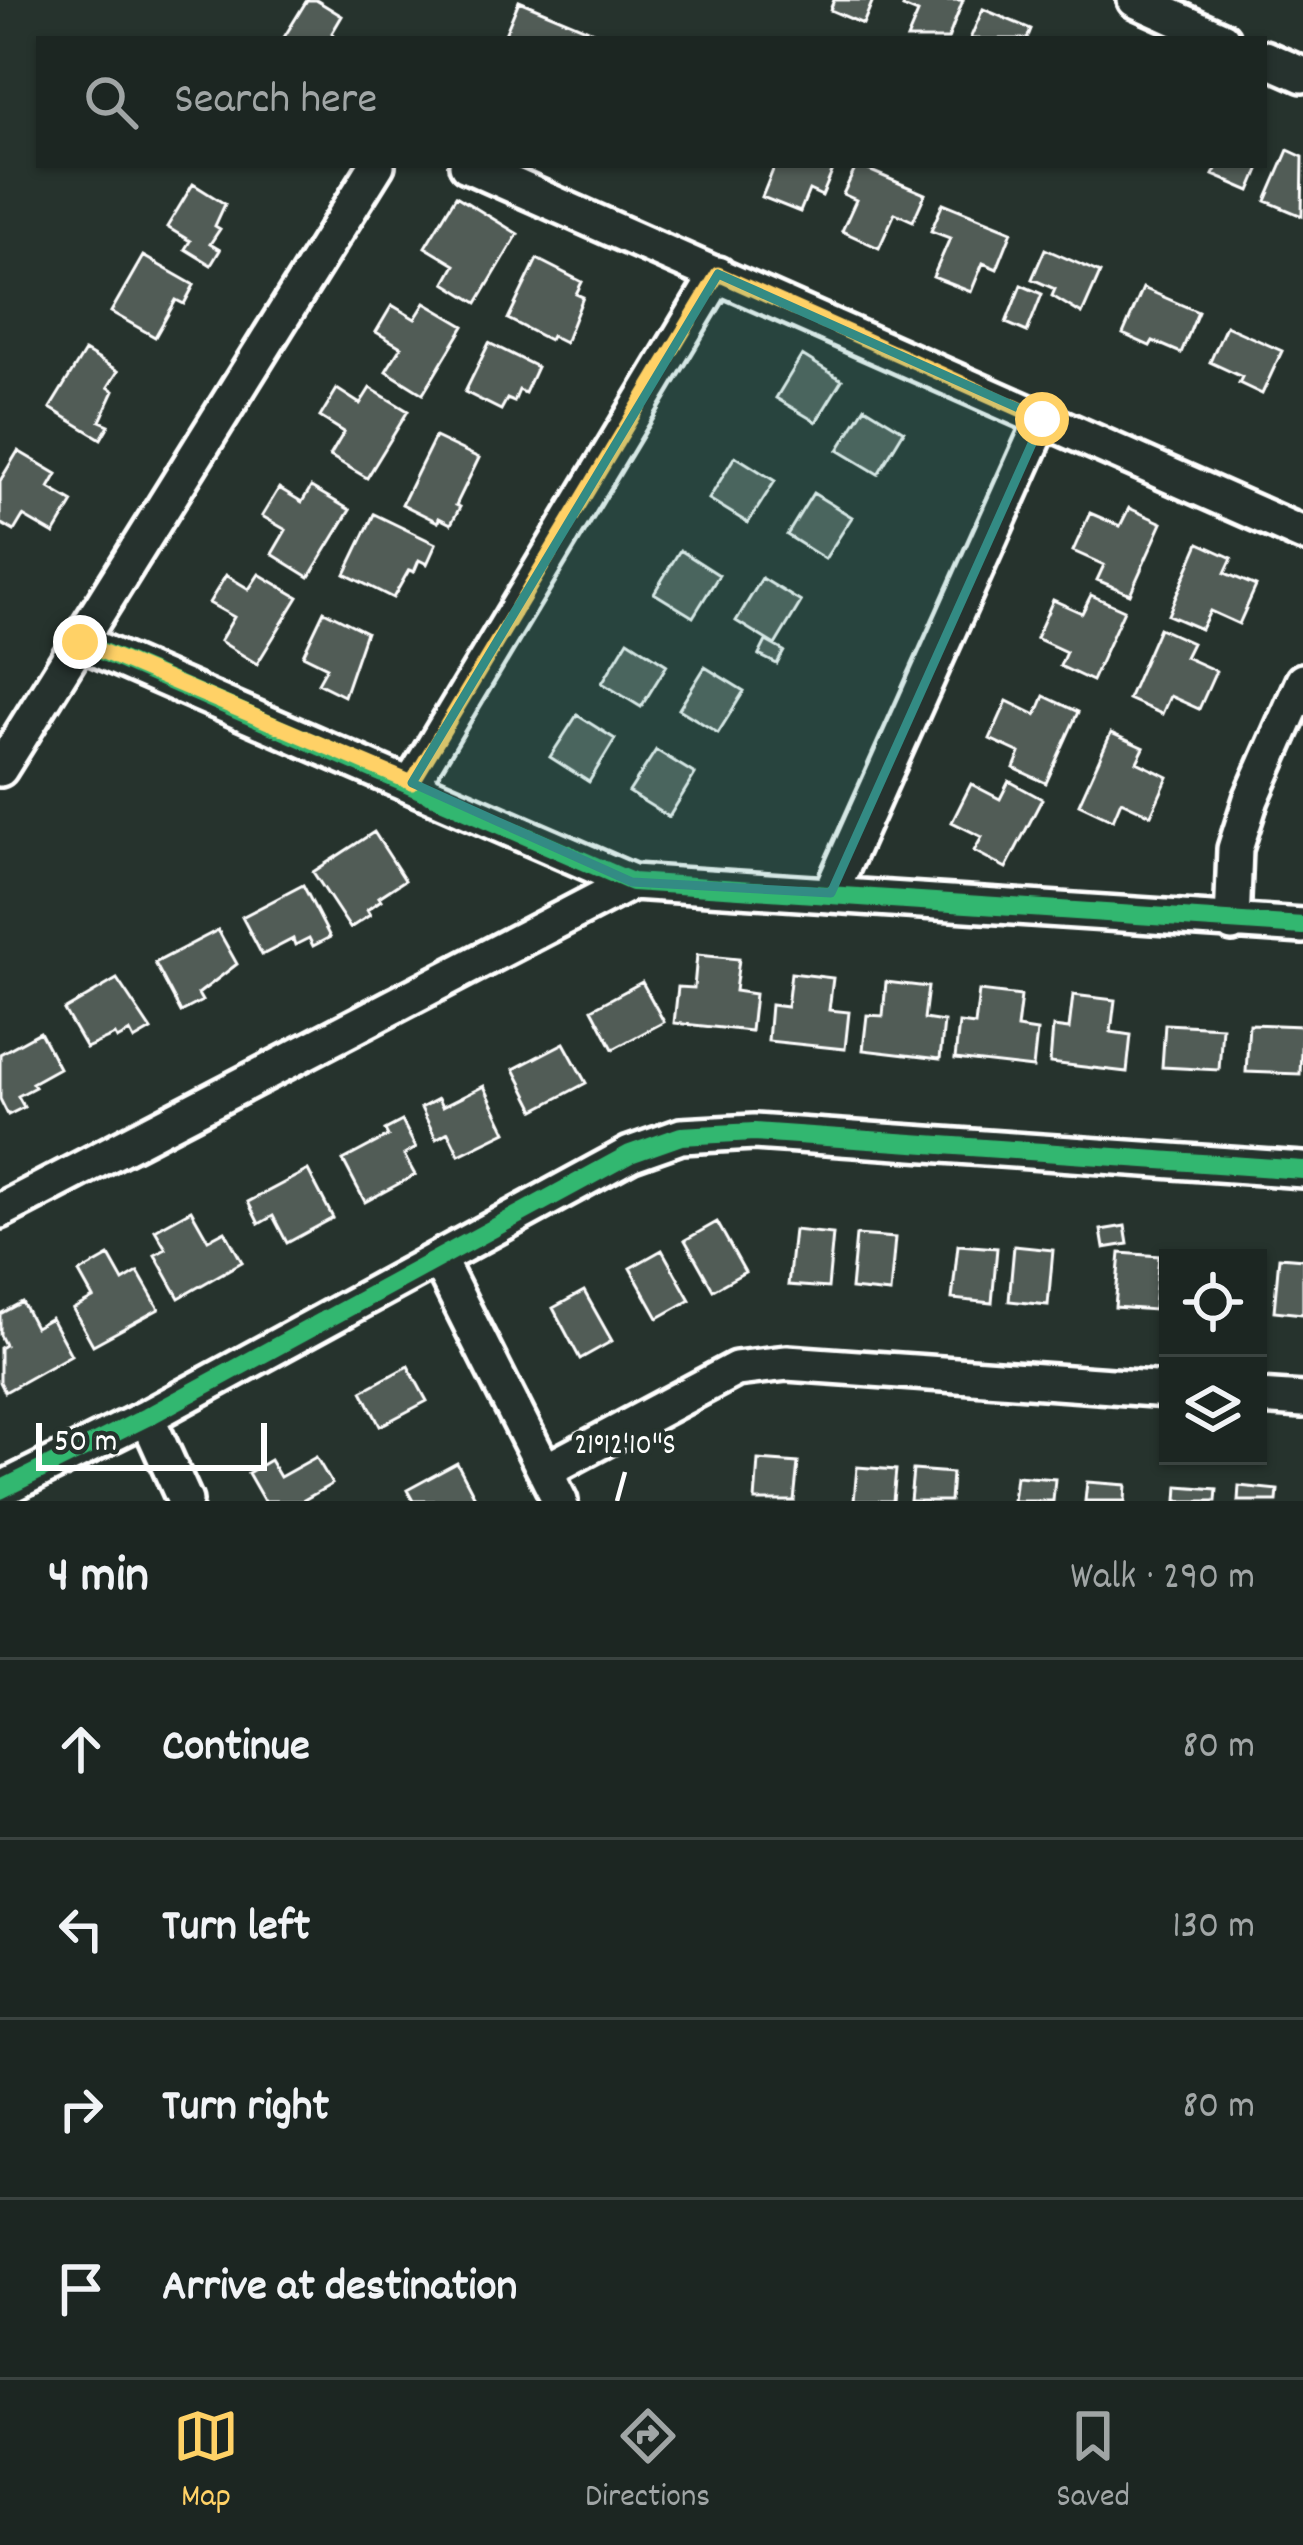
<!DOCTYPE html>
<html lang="en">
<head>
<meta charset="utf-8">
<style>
  body { margin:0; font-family:Dekko,sans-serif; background:#252e2a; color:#f1f3f6 }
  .controls { position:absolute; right:36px; bottom:36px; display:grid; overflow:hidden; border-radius:0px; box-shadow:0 3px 9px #0004 }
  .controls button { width:108px; height:108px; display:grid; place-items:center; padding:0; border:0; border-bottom:3px solid #3a4340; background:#1c2622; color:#f1f3f6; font:60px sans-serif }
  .scale { position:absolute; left:36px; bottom:30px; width:231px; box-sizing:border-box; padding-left:12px; border:6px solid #fff; border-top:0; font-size:33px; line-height:42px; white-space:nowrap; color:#fff; -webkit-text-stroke:9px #26332d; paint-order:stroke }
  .stop { position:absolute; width:36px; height:36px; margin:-27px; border:9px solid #ffd166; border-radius:50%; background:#fff }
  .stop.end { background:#ffd166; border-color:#fff; box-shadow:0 3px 12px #0008 }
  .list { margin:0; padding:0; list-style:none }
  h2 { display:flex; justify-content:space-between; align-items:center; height:156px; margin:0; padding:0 48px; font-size:51px }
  h2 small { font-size:39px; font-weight:400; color:#a0a5a5 }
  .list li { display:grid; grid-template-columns:78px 1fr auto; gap:36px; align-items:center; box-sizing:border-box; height:180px; padding:0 48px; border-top:3px solid #3a4340 }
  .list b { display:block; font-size:45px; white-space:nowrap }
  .list em { font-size:39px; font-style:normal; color:#a0a5a5 }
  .icon { flex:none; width:66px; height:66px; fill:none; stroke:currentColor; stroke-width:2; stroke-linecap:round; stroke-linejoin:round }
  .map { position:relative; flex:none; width:1303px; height:1501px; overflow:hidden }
  .search { position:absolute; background:#1c2622; box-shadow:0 3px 9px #0004; left:36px; right:36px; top:36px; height:132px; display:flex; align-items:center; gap:30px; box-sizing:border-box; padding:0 42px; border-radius:0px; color:#a0a5a5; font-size:45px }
  .sheet { height:876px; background:#1c2622 }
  nav { display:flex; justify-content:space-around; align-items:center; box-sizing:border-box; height:168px; border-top:3px solid #3a4340; background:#1c2622; font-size:33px; color:#a0a5a5 }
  nav a { display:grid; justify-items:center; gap:6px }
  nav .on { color:#ffd166 }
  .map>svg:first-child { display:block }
  .building { fill:#515c57; stroke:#fff; stroke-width:3 }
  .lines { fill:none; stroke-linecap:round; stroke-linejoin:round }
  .street-casing { stroke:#fff; stroke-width:42 }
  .street { stroke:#26332d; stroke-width:33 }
  .cycleway-casing { stroke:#26332d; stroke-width:26 }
  .cycleway { stroke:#33b770; stroke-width:18 }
  .route { stroke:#ffd166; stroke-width:15 }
  .marked { fill:#338b84; fill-opacity:0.2; stroke:#338b84; stroke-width:9; stroke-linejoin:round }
  .ticks { fill:none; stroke:#fff; stroke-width:4.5 }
  .ticks-label { font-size:30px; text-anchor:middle; fill:#fff; stroke:#26332d; stroke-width:9; stroke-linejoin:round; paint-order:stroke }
</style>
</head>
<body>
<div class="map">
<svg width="1303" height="1501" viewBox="0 0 1303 1501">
  <rect width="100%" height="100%" fill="#26332d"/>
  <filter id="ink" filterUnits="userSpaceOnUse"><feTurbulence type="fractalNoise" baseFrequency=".00833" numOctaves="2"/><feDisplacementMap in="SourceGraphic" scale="24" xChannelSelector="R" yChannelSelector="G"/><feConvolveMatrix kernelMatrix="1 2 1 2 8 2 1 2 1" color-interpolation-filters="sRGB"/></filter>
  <g filter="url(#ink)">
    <path class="building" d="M 307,0 L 316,0 L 342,16 L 332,33 L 336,39 L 283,39 Z
      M 834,0 L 873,0 L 863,24 L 830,10 Z
      M 906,0 L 963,0 L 948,39 L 907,39 L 918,13 L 903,7 Z
      M 519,1 L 596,33 L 594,39 L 503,39 Z
      M 983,9 L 1031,29 L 1027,39 L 970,39 Z
      M 1288,150 L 1303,157 L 1302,216 L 1266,201 Z
      M 775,165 L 835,165 L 822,196 L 809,190 L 800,212 L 762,197 Z
      M 857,165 L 925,194 L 913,221 L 895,213 L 879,248 L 842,231 L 856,200 L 843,194 Z
      M 1218,165 L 1261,165 L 1250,191 L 1213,175 Z
      M 193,184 L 225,204 L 215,226 L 220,229 L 210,244 L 220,250 L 211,265 L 185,249 L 190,241 L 167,227 Z
      M 456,196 L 518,234 L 477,303 L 445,283 L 455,265 L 425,247 Z
      M 943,203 L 1012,231 L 997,269 L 983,263 L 971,292 L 933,277 L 950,238 L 931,231 Z
      M 1045,249 L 1100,273 L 1082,314 L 1052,296 L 1055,289 L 1032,279 Z
      M 143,256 L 194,285 L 184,304 L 176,300 L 155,337 L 111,312 Z
      M 537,259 L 582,282 L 576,294 L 583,297 L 565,343 L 551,336 L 549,340 L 508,319 Z
      M 1021,285 L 1042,294 L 1027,332 L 1006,323 Z
      M 1143,288 L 1198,312 L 1181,353 L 1153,341 L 1150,346 L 1123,334 Z
      M 425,303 L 464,326 L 423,394 L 386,371 L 401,347 L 376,332 L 392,305 L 415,319 Z
      M 1226,326 L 1282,351 L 1262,394 L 1239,383 L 1242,377 L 1210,362 Z
      M 489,343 L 537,367 L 525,393 L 519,390 L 514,402 L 507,399 L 501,410 L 465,392 Z
      M 85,351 L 118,371 L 108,387 L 114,391 L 100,421 L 109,425 L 101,439 L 50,408 Z
      M 802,355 L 842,380 L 816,422 L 776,398 Z
      M 370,388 L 408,411 L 367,478 L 330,456 L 344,432 L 320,417 L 337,389 L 360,404 Z
      M 865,407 L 904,431 L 878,474 L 838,450 Z
      M 435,437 L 479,458 L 456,505 L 460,507 L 451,524 L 439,518 L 438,522 L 402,504 Z
      M 18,451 L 57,474 L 49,488 L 73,502 L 54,534 L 23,516 L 14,531 L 0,523 L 0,481 Z
      M 735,456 L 775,481 L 748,523 L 709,499 Z
      M 311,487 L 350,510 L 309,577 L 272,554 L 286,530 L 262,516 L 279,488 L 302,502 Z
      M 813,493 L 852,517 L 825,559 L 787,535 Z
      M 1129,508 L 1162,523 L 1130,594 L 1097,580 L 1104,565 L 1073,551 L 1090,513 L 1120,526 Z
      M 374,514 L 436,544 L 427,564 L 419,560 L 414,572 L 409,570 L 393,598 L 345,574 Z
      M 1199,543 L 1232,558 L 1225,573 L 1256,586 L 1239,624 L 1210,611 L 1201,629 L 1168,615 Z
      M 680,550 L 719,575 L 693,617 L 654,593 Z
      M 259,574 L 298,597 L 257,664 L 220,641 L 234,617 L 209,603 L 226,575 L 249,589 Z
      M 762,578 L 801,602 L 775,645 L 736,621 Z
      M 1091,595 L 1124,610 L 1092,681 L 1060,666 L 1066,652 L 1036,638 L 1053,600 L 1082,613 Z
      M 324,611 L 366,632 L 344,696 L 318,683 L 327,667 L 303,655 Z
      M 1159,628 L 1192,643 L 1185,657 L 1216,671 L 1199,709 L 1170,696 L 1162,714 L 1128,699 Z
      M 628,640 L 667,665 L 641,707 L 602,683 Z
      M 766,641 L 784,651 L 777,664 L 759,655 Z
      M 705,667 L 744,691 L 718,733 L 679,709 Z
      M 1044,696 L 1078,712 L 1046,783 L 1014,768 L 1020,753 L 990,739 L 1007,701 L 1036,715 Z
      M 577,715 L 615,739 L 589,782 L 550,757 Z
      M 1111,733 L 1144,748 L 1137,762 L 1168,777 L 1151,815 L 1121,801 L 1113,820 L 1079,804 Z
      M 656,750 L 695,774 L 669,817 L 629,792 Z
      M 1009,781 L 1042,799 L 1006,868 L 974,851 L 982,837 L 952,822 L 971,784 L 1000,799 Z
      M 374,832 L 405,880 L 379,897 L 381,900 L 367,910 L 370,915 L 350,928 L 313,872 Z
      M 303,885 L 330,937 L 313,946 L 309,938 L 295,945 L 293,939 L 262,955 L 242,917 Z
      M 218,930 L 237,964 L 198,994 L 202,1001 L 181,1012 L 155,963 Z
      M 697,955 L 739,959 L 735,991 L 755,994 L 751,1031 L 674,1023 L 678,987 L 694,988 Z
      M 791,973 L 833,978 L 829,1010 L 849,1012 L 845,1049 L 768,1041 L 771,1005 L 787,1007 Z
      M 117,979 L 151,1030 L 134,1040 L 130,1032 L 117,1039 L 115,1035 L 86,1048 L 64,1010 Z
      M 642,982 L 664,1022 L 613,1049 L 592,1009 Z
      M 886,982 L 928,987 L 924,1019 L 944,1022 L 940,1059 L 863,1050 L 867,1015 L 883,1016 Z
      M 979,991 L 1021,996 L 1017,1028 L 1037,1031 L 1033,1068 L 955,1059 L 959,1023 L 975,1025 Z
      M 1073,995 L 1115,1000 L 1111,1032 L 1131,1035 L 1127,1072 L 1050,1063 L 1053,1027 L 1069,1029 Z
      M 1165,1024 L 1222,1027 L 1219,1070 L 1162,1067 Z
      M 1249,1024 L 1302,1026 L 1300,1074 L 1246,1072 Z
      M 40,1032 L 59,1068 L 32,1083 L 35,1087 L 18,1096 L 24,1107 L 8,1115 L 0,1099 L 0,1054 Z
      M 564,1043 L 586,1083 L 535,1110 L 514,1069 Z
      M 484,1086 L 506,1132 L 459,1155 L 448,1132 L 436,1139 L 421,1108 L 438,1099 L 442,1107 Z
      M 402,1121 L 416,1148 L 404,1155 L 415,1175 L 365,1202 L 343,1160 L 388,1136 L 385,1130 Z
      M 308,1170 L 333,1218 L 287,1243 L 273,1216 L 259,1224 L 248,1202 Z
      M 191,1210 L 208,1240 L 225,1231 L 242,1262 L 179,1298 L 155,1255 L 166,1249 L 155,1230 Z
      M 717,1222 L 745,1272 L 713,1290 L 685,1240 Z
      M 1125,1226 L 1128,1244 L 1104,1248 L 1101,1230 Z
      M 794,1230 L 833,1234 L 828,1288 L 788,1285 Z
      M 856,1235 L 895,1238 L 890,1293 L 851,1289 Z
      M 958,1245 L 997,1248 L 992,1303 L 952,1299 Z
      M 1014,1246 L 1053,1250 L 1048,1305 L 1009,1301 Z
      M 662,1250 L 690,1300 L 658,1318 L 630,1268 Z
      M 1180,1251 L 1219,1255 L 1219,1258 L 1180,1258 Z
      M 1120,1253 L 1159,1256 L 1154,1310 L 1115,1307 Z
      M 109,1256 L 123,1281 L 138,1272 L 159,1309 L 93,1345 L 73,1309 L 93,1298 L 79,1273 Z
      M 1279,1257 L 1303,1259 L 1303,1314 L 1274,1311 Z
      M 584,1291 L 612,1341 L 580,1359 L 553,1308 Z
      M 22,1302 L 35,1327 L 51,1318 L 71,1355 L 5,1392 L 0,1382 L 0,1348 L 5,1345 L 0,1335 L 0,1314 Z
      M 408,1366 L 427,1401 L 380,1426 L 362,1391 Z
      M 316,1457 L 332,1484 L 302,1501 L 264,1501 L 248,1473 L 270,1460 L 280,1477 Z
      M 758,1460 L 798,1463 L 794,1501 L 755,1501 Z
      M 457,1463 L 477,1501 L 413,1501 L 407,1490 Z
      M 857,1467 L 896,1470 L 893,1501 L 854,1501 Z
      M 913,1470 L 952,1473 L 950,1501 L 910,1501 Z
      M 1016,1476 L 1055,1479 L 1053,1501 L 1013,1501 Z
      M 1087,1482 L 1126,1485 L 1125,1501 L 1085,1501 Z
      M 1178,1486 L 1217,1489 L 1216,1501 L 1177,1501 Z
      M 1239,1486 L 1278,1490 L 1277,1501 L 1238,1501 Z"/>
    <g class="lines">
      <g class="street-casing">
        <path id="street" d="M 1135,0 L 1222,39
          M 1264,58 L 1303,75
          M 467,165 L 1303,534
          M 80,642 L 632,882 L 1303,926
          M 0,769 L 377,165
          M 412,783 L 718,274
          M 831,893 L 1043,419
          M 1232,924 L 1235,849 L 1251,799 L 1303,681
          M 0,1211 L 632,882
          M 438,1259 L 560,1501
          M 1258,1397 L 1303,1400
          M 147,1417 L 185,1501
          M 545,1471 L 736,1369 L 787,1363 L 1168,1390
          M 0,1490 L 147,1417 L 630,1154 L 681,1136 L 754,1132 L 1303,1170"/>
      </g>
      <use href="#street" class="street"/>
      <g class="cycleway-casing">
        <path id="cycleway" d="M 80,642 L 632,882 L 1303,926
          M 0,1490 L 147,1417 L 630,1154 L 681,1136 L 754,1132 L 1303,1170"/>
      </g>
      <use href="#cycleway" class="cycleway"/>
    </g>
  </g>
  <g class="lines" filter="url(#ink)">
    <path class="route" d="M 80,642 L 412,783 L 718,274 L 1042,419"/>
  </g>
  <path class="marked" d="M 718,274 L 1043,419 L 831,893 L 632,882 L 412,783 Z"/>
  <path class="ticks" d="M 617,1501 L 625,1472"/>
  <g class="ticks-label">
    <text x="625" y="1453">21°12'10"S</text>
  </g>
</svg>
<div class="controls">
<button><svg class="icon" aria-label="locate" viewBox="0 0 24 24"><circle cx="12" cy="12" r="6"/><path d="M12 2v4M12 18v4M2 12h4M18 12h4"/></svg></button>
<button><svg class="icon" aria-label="layers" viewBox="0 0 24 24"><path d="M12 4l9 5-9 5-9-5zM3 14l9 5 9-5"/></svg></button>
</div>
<div class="scale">50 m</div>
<div class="stop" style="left:1042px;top:419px"></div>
<div class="stop end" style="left:80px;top:642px"></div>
<div class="search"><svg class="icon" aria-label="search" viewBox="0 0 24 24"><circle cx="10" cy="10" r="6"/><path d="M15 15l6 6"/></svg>Search here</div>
</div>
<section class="sheet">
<h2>4 min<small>Walk · 290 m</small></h2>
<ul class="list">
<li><svg class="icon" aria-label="ahead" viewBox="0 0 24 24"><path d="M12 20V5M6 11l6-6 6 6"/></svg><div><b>Continue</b></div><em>80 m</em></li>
<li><svg class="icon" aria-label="left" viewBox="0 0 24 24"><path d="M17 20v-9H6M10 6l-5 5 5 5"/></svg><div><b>Turn left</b></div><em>130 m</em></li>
<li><svg class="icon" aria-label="right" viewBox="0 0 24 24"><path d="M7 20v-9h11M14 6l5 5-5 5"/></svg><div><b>Turn right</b></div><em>80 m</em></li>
<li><svg class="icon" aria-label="arrive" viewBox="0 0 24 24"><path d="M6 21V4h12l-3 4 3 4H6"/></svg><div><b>Arrive at destination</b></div></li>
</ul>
</section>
<nav>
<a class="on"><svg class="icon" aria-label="map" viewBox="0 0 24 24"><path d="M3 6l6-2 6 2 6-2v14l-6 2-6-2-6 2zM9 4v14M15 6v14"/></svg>Map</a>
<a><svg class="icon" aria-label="directions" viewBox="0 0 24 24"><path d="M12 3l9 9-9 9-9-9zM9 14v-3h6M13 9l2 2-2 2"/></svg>Directions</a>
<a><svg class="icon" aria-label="saved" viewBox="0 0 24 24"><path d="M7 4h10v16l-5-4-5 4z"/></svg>Saved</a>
</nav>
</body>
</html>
